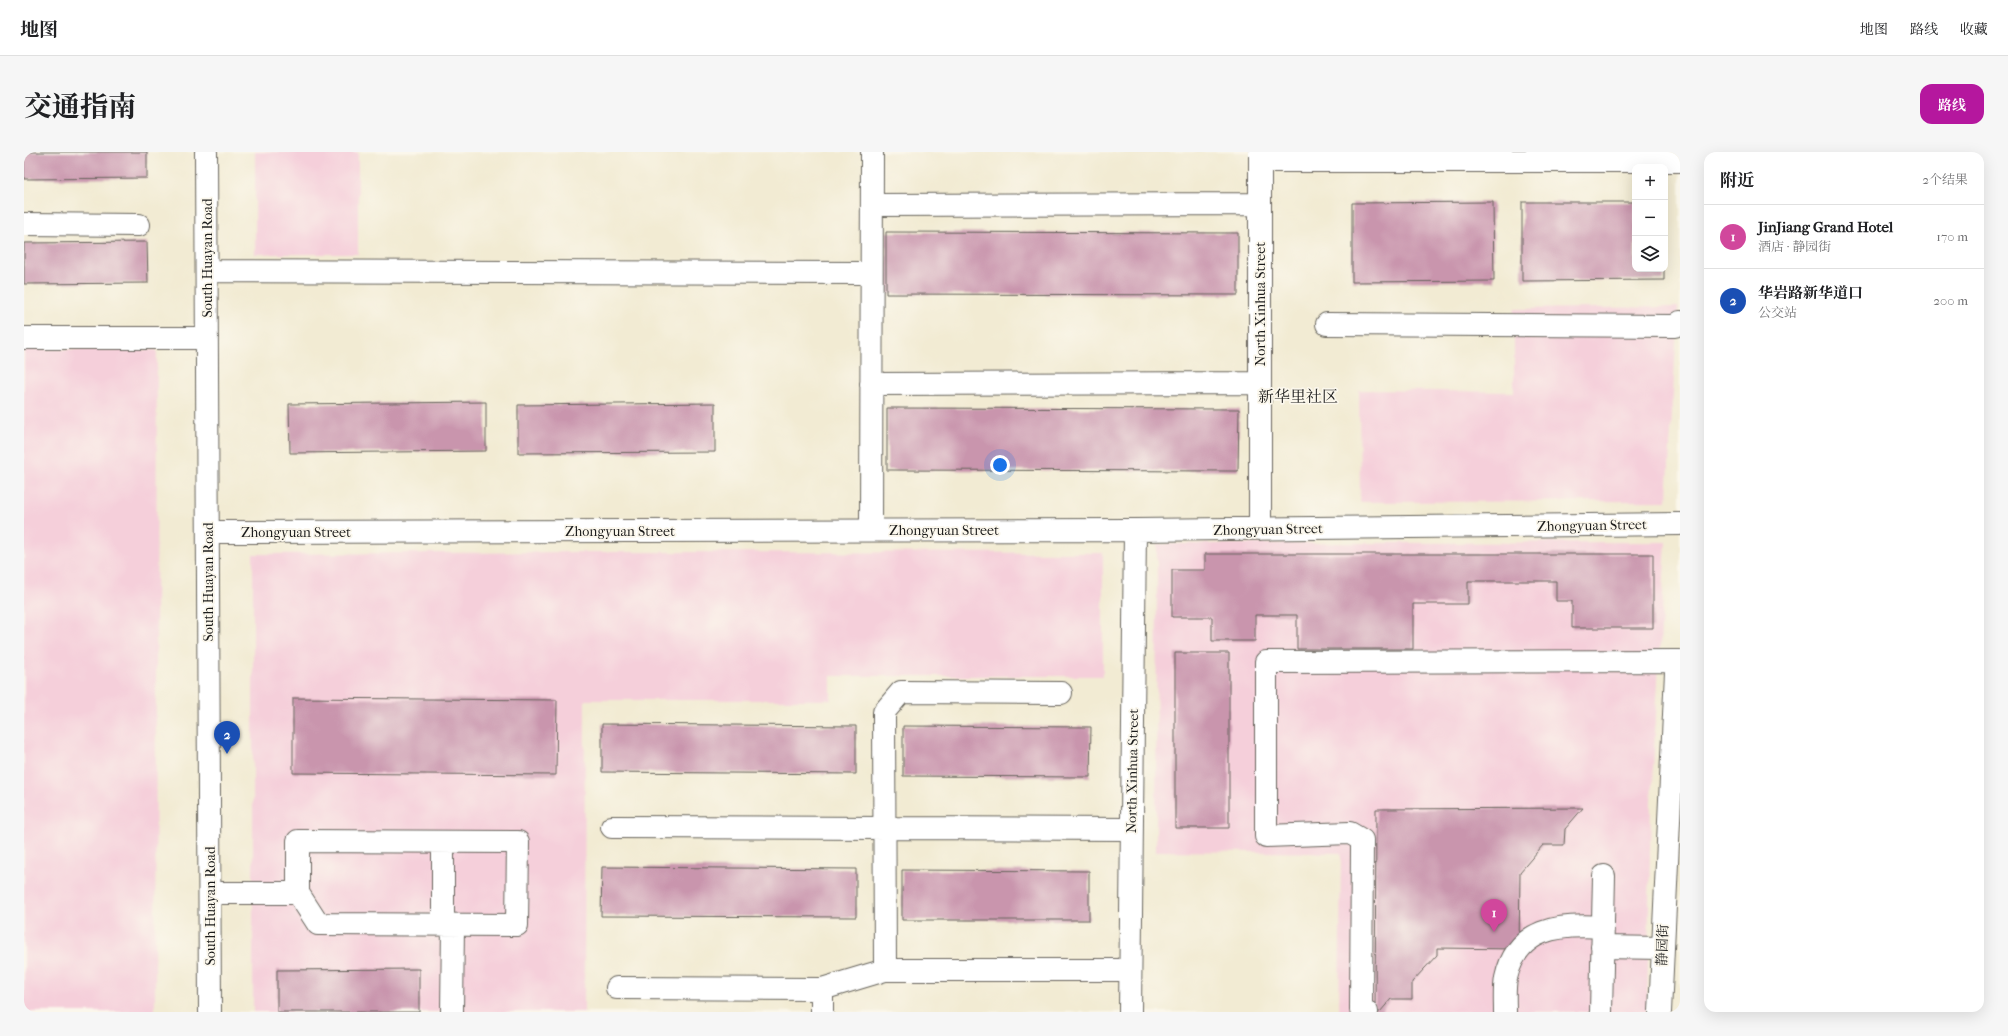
<!DOCTYPE html>
<html lang="zh">
<head>
<meta charset="utf-8">
<style>
  body { margin:0; font-family:"IM FELL French Canon","Noto Serif SC",serif; background:#f6f6f6; color:#202124 }
  .controls { position:absolute; right:12px; top:12px; display:grid; overflow:hidden; border-radius:8px; box-shadow:0 4px 16px #0002 }
  .controls button { width:36px; height:36px; display:grid; place-items:center; padding:0; border:0; border-bottom:1px solid #e0e0e0; background:#fff; color:#202124; font:20px sans-serif }
  .you { position:absolute; left:976px; top:313px; width:14px; height:14px; margin:-10px; border:3px solid #fff; border-radius:50%; background:#1a73e8; box-shadow:0 0 0 6px #1a73e833 }
  .badge { display:grid; place-items:center; width:26px; height:26px; border-radius:50%; background:#b5179e; color:#fff; font-size:13px; font-weight:700 }
  .pin { position:absolute; translate:-50% -33px; filter:drop-shadow(0 1px 2px #0008) }
  .pin::after { content:''; position:absolute; top:21px; width:14px; height:12px; background:inherit; clip-path:polygon(0 0,100% 0,50% 100%) }
  .list { margin:0; padding:0; list-style:none }
  h2 { display:flex; justify-content:space-between; align-items:center; height:52px; margin:0; padding:0 16px; font-size:17px }
  h2 small { font-size:13px; font-weight:400; color:#757577 }
  .list li { display:grid; grid-template-columns:26px 1fr auto; gap:12px; align-items:center; box-sizing:border-box; height:64px; padding:0 16px; border-top:1px solid #e0e0e0 }
  .list b { display:block; font-size:15px; white-space:nowrap }
  .list p { margin:0; font-size:13px; white-space:nowrap; color:#757577 }
  .list em { font-size:13px; font-style:normal; color:#757577 }
  .icon { flex:none; width:22px; height:22px; fill:none; stroke:currentColor; stroke-width:2; stroke-linecap:round; stroke-linejoin:round }
  .map { position:relative; flex:none; width:1656px; height:860px; overflow:hidden; border-radius:12px }
  header { display:flex; align-items:center; gap:24px; box-sizing:border-box; height:56px; padding:0 20px; background:#fff; border-bottom:1px solid #e0e0e0 }
  header strong { font-size:19px }
  nav { display:flex; gap:22px; margin-inline-start:auto; font-size:14px }
  .intro { display:flex; align-items:center; justify-content:space-between; box-sizing:border-box; height:96px; padding:0 24px }
  h1 { margin:0; font-size:28px }
  .button { padding:10px 18px; border-radius:12px; background:#b5179e; color:#fff; font-size:14px; font-weight:700 }
  main { display:flex; gap:24px; padding:0 24px }
  aside { flex:1; background:#fff; border-radius:12px; box-shadow:0 4px 16px #0002 }
  .map>svg:first-child { display:block }
  .built { fill:#f5cfda }
  .building { fill:#c995ad }
  .lines { fill:none; stroke-linecap:round; stroke-linejoin:round }
  .minor-casing { stroke:#67645c; stroke-width:24 }
  .minor { stroke:#fff; stroke-width:22 }
  .labels { text-anchor:middle; stroke-width:3.5; stroke-linejoin:round; paint-order:stroke }
  .street-label { font-size:14px; fill:#1c1c1c; stroke:#fbf7ec }
  .quarter-label { font-size:16px; fill:#1c1c1c; stroke:#fbf7ec }
</style>
</head>
<body>
<header>
<strong>地图</strong>
<nav><a>地图</a><a>路线</a><a>收藏</a></nav>
</header>
<div class="intro"><h1>交通指南</h1><a class="button">路线</a></div>
<main>
<div class="map">
<svg width="1656" height="860" viewBox="0 0 1656 860">
  <rect width="100%" height="100%" fill="#fbf7ec"/>
  <filter id="ink" filterUnits="userSpaceOnUse"><feTurbulence type="fractalNoise" baseFrequency=".025" numOctaves="2"/><feDisplacementMap in="SourceGraphic" scale="8" xChannelSelector="R" yChannelSelector="G"/><feConvolveMatrix kernelMatrix="1 2 1 2 8 2 1 2 1" color-interpolation-filters="sRGB"/></filter>
  <filter id="wash" filterUnits="userSpaceOnUse"><feTurbulence type="fractalNoise" baseFrequency=".012" numOctaves="4" result="noise"/><feDisplacementMap in="SourceGraphic" scale="16" xChannelSelector="R" yChannelSelector="G"/><feGaussianBlur stdDeviation="0.9" result="paint"/><feColorMatrix in="noise" values="0 0 0 0 0 0 0 0 0 0 0 0 0 0 0 0 0 1.4 0 .05"/><feComposite in="paint" operator="in"/></filter>
  <g filter="url(#wash)">
    <rect width="100%" height="100%" fill="#f2ebd3"/>
    <path class="built" d="M 231,0 L 334,0 L 334,102 L 231,102 Z
      M 1654,155 L 1643,349 L 1336,350 L 1335,238 L 1490,240 L 1490,157 Z
      M 0,197 L 133,198 L 131,860 L 0,860 Z
      M 1642,390 L 1627,650 L 1623,860 L 1315,860 L 1317,701 L 1132,699 L 1133,392 Z
      M 561,400 L 1079,401 L 1079,524 L 807,524 L 807,548 L 561,548 L 560,860 L 229,860 L 229,402 Z"/>
    <g id="blocks">
      <path class="building" d="M 0,0 L 123,0 L 123,26 L 0,27 Z
        M 1469,50 L 1470,129 L 1328,130 L 1328,51 Z
        M 1498,50 L 1611,50 L 1611,117 L 1640,117 L 1640,128 L 1498,129 Z
        M 862,80 L 1214,81 L 1214,143 L 862,142 Z
        M 123,90 L 124,131 L 0,132 L 0,91 Z
        M 462,250 L 462,299 L 266,301 L 265,252 Z
        M 691,251 L 691,300 L 494,301 L 494,253 Z
        M 863,256 L 1215,257 L 1214,319 L 863,318 Z
        M 1181,402 L 1629,402 L 1629,476 L 1548,476 L 1548,449 L 1532,449 L 1532,429 L 1444,429 L 1444,452 L 1389,452 L 1389,497 L 1273,497 L 1273,463 L 1231,463 L 1231,489 L 1188,489 L 1188,465 L 1148,465 L 1148,418 L 1181,418 Z
        M 1151,501 L 1205,501 L 1205,676 L 1151,676 Z
        M 269,546 L 533,548 L 532,623 L 269,621 Z
        M 578,572 L 832,574 L 832,622 L 578,620 Z
        M 879,574 L 1067,575 L 1066,625 L 879,624 Z
        M 1559,656 L 1541,677 L 1540,693 L 1519,693 L 1496,720 L 1495,797 L 1413,796 L 1413,803 L 1388,830 L 1388,847 L 1367,847 L 1356,860 L 1351,860 L 1352,657 Z
        M 578,715 L 832,717 L 832,765 L 577,764 Z
        M 878,718 L 1065,719 L 1065,768 L 878,768 Z
        M 395,817 L 395,860 L 253,860 L 253,818 Z"/>
    </g>
  </g>
  <g filter="url(#ink)">
    <use href="#blocks" fill-opacity="0" stroke="#67645c" stroke-width="1"/>
    <g class="lines">
      <g class="minor-casing">
        <path id="minor" d="M 182,0 L 186,860
          M 1236,9 L 1656,9
          M 848,53 L 1236,52
          M 0,72 L 115,73
          M 183,119 L 847,121
          M 1303,172 L 1651,174 L 1656,170
          M 0,186 L 183,186
          M 847,232 L 1236,231
          M 1236,377 L 1236,0
          M 847,378 L 848,0
          M 184,380 L 1111,378 L 1656,372
          M 588,675 L 1107,677
          M 186,741 L 274,741 L 294,772 L 493,773 L 494,690 L 274,689 L 274,741
          M 419,773 L 419,690
          M 1578,795 L 1637,796
          M 861,818 L 1106,818
          M 593,836 L 798,837
          M 428,860 L 429,773
          M 798,860 L 798,837 L 861,818 L 860,560 L 877,540 L 1037,541
          M 1106,860 L 1111,378
          M 1343,860 L 1337,858 L 1338,688 L 1326,681 L 1242,684 L 1242,510 L 1656,509
          M 1481,860 C 1481,849 1480,837 1482,826 C 1493,776 1534,772 1578,775
          M 1577,860 L 1580,724
          M 1636,860 L 1652,520 L 1656,512"/>
      </g>
      <use href="#minor" class="minor"/>
    </g>
  </g>
  <g class="labels">
    <g class="street-label">
      <text transform="translate(183 106) rotate(-90)" y="5">South Huayan Road</text>
      <text transform="translate(1236 152) rotate(-90)" y="5">North Xinhua Street</text>
      <text transform="translate(1568 373) rotate(-1)" y="5">Zhongyuan Street</text>
      <text transform="translate(1244 377) rotate(-1)" y="5">Zhongyuan Street</text>
      <text x="920" y="383">Zhongyuan Street</text>
      <text x="596" y="384">Zhongyuan Street</text>
      <text x="272" y="385">Zhongyuan Street</text>
      <text transform="translate(184 430) rotate(-90)" y="5">South Huayan Road</text>
      <text transform="translate(1108 619) rotate(-89)" y="5">North Xinhua Street</text>
      <text transform="translate(186 754) rotate(-90)" y="5">South Huayan Road</text>
      <text transform="translate(1638 793) rotate(-88)" y="5">静园街</text>
    </g>
    <g class="quarter-label">
      <text x="1274" y="250">新华里社区</text>
    </g>
  </g>
</svg>
<div class="controls">
<button>+</button>
<button>−</button>
<button><svg class="icon" aria-label="layers" viewBox="0 0 24 24"><path d="M12 4l9 5-9 5-9-5zM3 14l9 5 9-5"/></svg></button>
</div>
<div class="you"></div>
<div class="pin badge" style="left:1470px;top:780px;background:#d1479c">1</div>
<div class="pin badge" style="left:203px;top:602px;background:#1a4fb4">2</div>
</div>
<aside>
<h2>附近<small>2个结果</small></h2>
<ul class="list">
<li><span class="badge" style="background:#d1479c">1</span><div><b>JinJiang Grand Hotel</b><p>酒店 · 静园街</p></div><em>170 m</em></li>
<li><span class="badge" style="background:#1a4fb4">2</span><div><b>华岩路新华道口</b><p>公交站</p></div><em>200 m</em></li>
</ul>
</aside>
</main>
</body>
</html>
